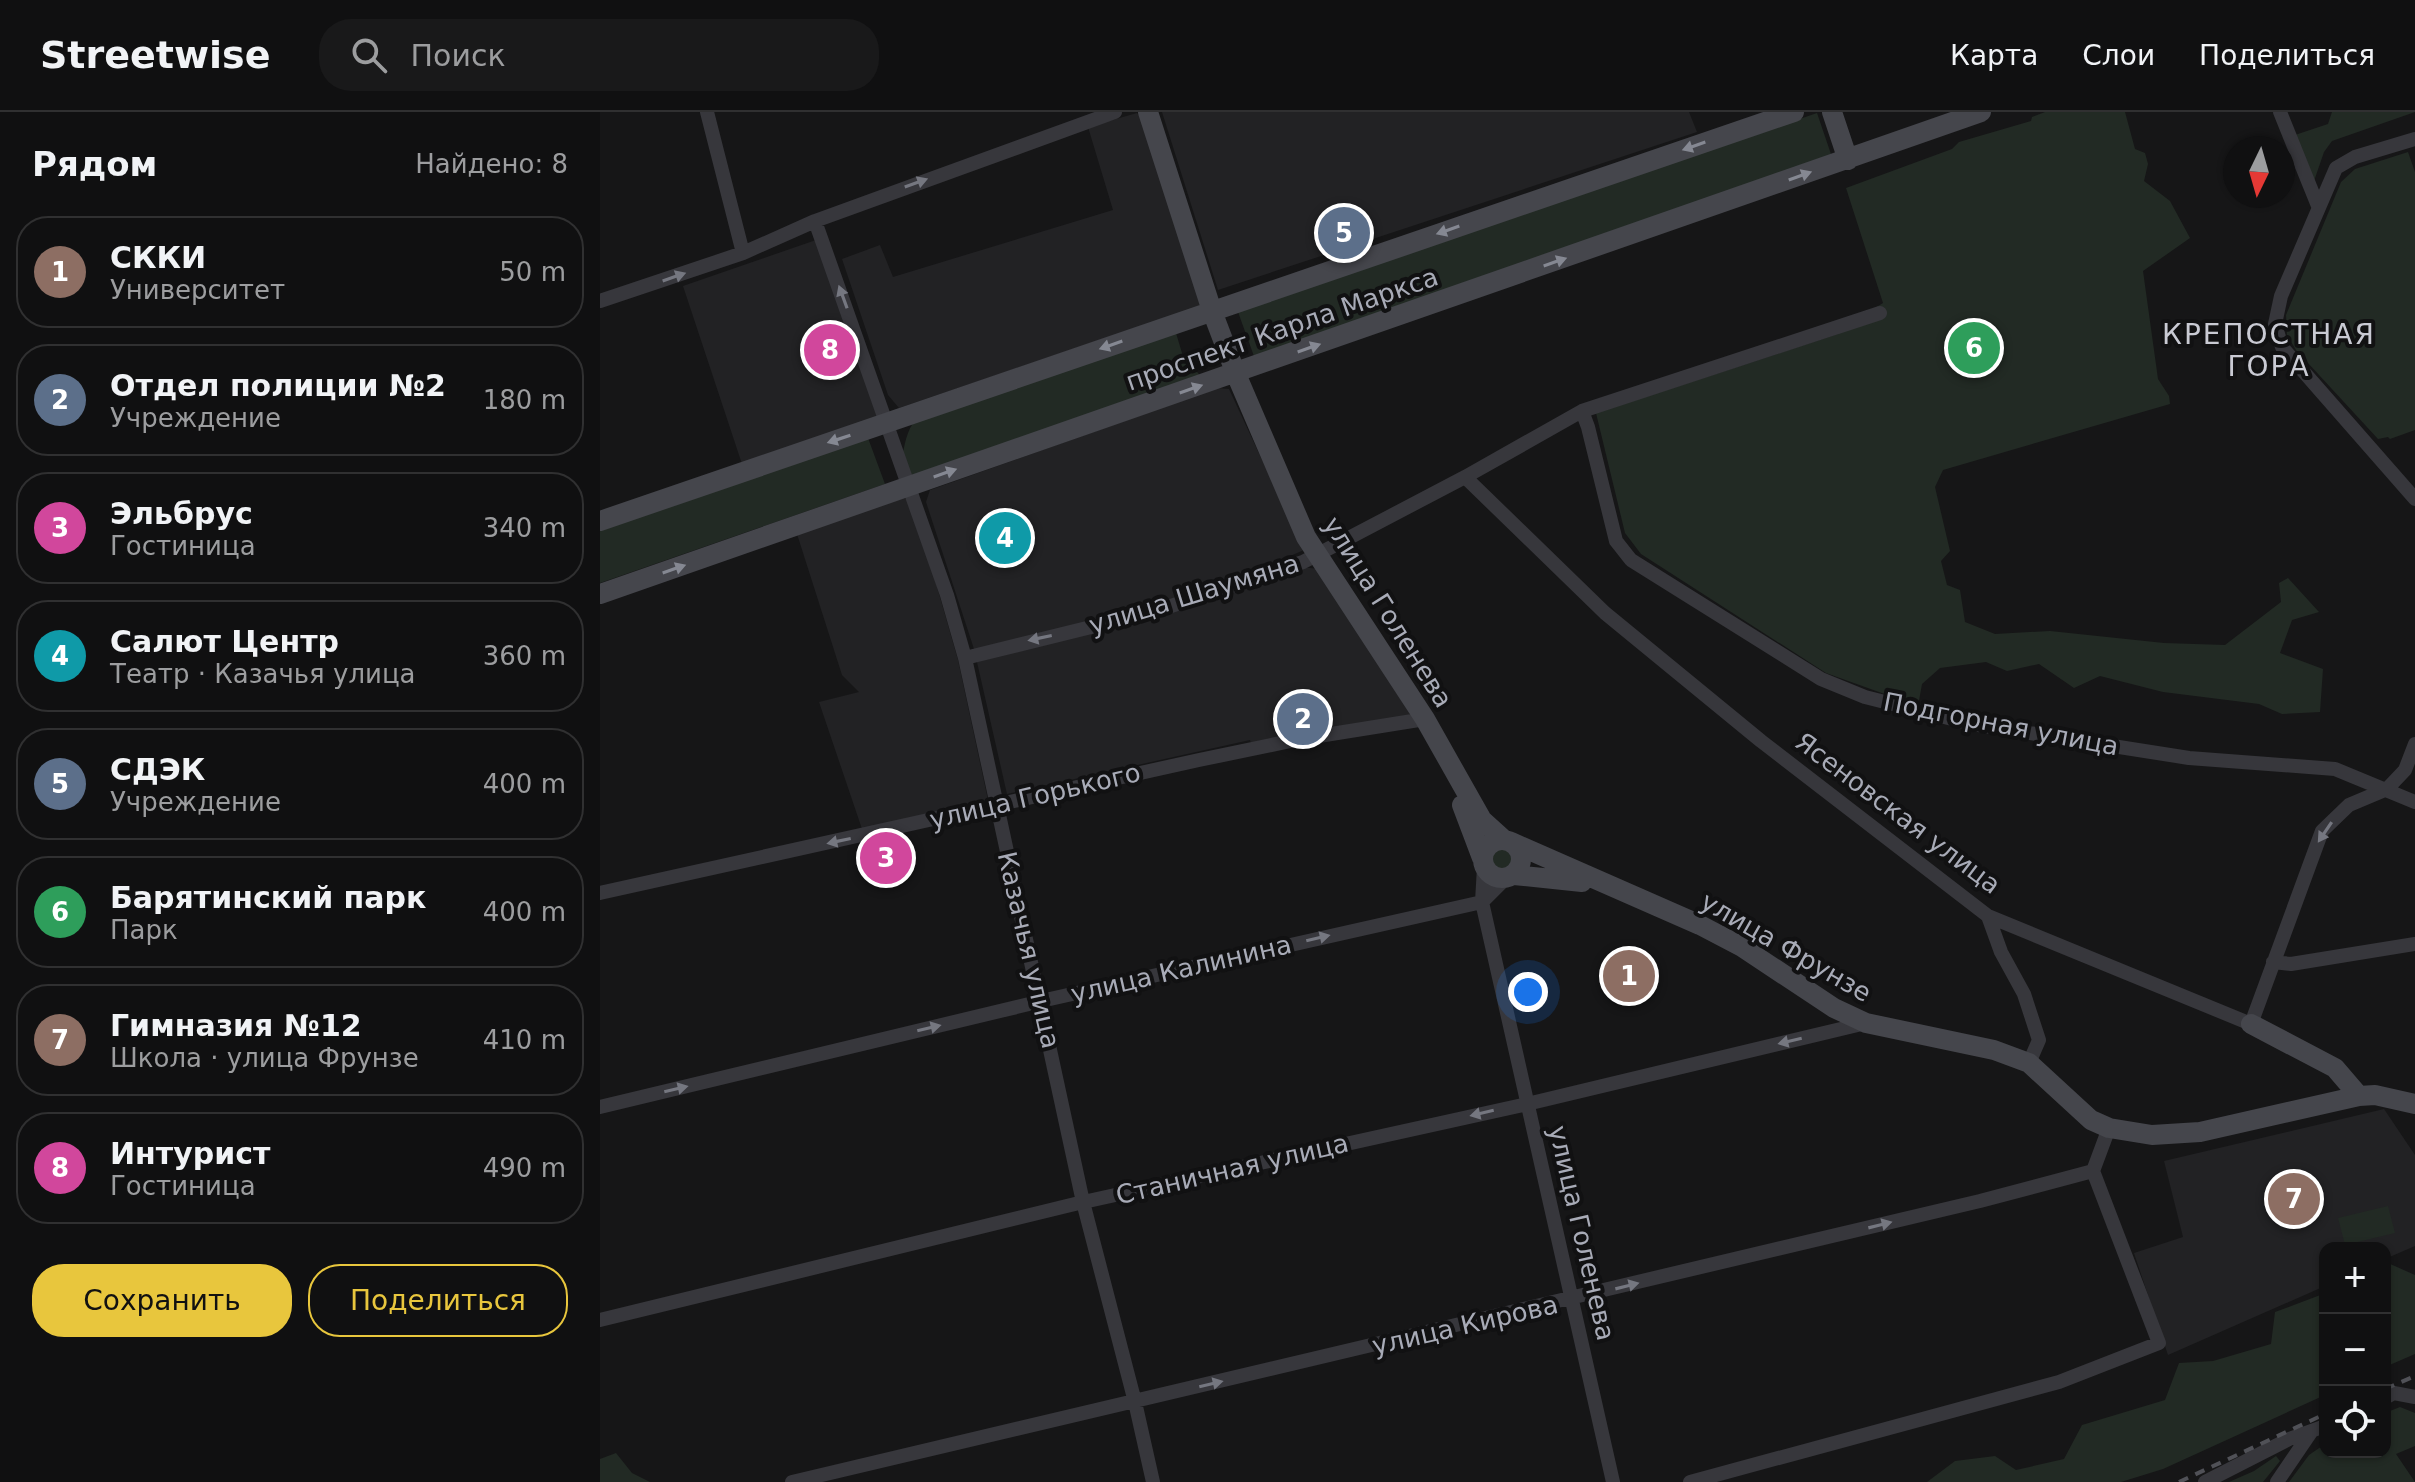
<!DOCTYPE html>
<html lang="ru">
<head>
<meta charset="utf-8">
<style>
  body { margin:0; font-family:"DejaVu Sans",sans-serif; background:#19191a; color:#f1f3f6 }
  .controls { position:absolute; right:24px; bottom:24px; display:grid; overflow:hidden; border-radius:16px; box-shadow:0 2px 6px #0004 }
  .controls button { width:72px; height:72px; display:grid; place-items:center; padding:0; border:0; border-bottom:2px solid #303031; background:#101011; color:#f1f3f6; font:40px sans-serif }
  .compass { position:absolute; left:1623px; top:24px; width:72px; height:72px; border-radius:50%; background:#101011; box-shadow:0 2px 6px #0004; rotate:185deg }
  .you { position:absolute; left:928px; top:880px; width:28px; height:28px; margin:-20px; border:6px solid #fff; border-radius:50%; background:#1a73e8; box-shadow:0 0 0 12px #1a73e833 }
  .badge { display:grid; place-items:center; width:52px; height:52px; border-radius:50%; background:#e8c63d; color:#fff; font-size:26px; font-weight:700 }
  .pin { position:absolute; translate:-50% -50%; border:4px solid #fff; box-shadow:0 2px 8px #0006 }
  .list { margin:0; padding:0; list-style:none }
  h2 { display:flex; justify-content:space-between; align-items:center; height:104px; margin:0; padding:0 32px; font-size:34px }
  h2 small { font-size:26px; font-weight:400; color:#9c9d9f }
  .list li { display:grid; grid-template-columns:52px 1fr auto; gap:24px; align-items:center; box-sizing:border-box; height:112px; margin:0 16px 16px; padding:0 16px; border:2px solid #303031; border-radius:32px }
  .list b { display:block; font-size:30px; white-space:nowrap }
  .list p { margin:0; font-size:26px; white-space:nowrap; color:#9c9d9f }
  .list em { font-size:26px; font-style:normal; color:#9c9d9f }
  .actions { display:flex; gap:16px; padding:24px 32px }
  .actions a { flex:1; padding:18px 0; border:2px solid #e8c63d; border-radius:32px; text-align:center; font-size:28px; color:#e8c63d }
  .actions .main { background:#e8c63d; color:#111 }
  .icon { flex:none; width:44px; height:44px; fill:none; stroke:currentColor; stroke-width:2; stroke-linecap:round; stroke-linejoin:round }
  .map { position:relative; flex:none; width:1815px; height:1370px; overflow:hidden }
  header { display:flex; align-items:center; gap:48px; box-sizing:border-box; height:112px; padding:0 40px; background:#101011; border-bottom:2px solid #303031 }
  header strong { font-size:38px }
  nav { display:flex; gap:44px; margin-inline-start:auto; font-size:28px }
  .search { width:560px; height:72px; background:#19191a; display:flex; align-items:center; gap:20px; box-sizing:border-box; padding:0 28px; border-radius:32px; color:#9c9d9f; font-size:30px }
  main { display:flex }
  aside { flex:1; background:#101011 }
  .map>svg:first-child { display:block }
  .built { fill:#222224 }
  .green { fill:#222a24 }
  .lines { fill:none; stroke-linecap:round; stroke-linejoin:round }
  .street { stroke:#37373c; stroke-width:14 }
  .secondary { stroke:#45464c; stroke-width:20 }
  .rail { stroke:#505157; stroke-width:4; stroke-dasharray:10 8; stroke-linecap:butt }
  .oneway { fill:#858892 }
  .oneway2 { fill:#757780 }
  .labels { text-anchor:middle; stroke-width:8; stroke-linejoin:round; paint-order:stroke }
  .street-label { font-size:26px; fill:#a8abb7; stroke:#111112 }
  .neighbourhood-label { font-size:28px; letter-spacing:2px; fill:#c9cad3; stroke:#111112 }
</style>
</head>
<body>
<header>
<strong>Streetwise</strong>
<div class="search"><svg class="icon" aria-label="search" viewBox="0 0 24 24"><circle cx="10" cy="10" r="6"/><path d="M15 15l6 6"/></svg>Поиск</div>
<nav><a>Карта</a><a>Слои</a><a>Поделиться</a></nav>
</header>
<main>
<aside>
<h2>Рядом<small>Найдено: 8</small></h2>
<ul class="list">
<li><span class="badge" style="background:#8d6e63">1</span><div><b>СККИ</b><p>Университет</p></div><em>50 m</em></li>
<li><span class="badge" style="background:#5c6f8a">2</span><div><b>Отдел полиции №2</b><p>Учреждение</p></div><em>180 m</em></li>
<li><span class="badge" style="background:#d1479c">3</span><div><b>Эльбрус</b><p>Гостиница</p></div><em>340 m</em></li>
<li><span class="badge" style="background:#0f9aa8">4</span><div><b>Салют Центр</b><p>Театр · Казачья улица</p></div><em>360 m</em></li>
<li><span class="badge" style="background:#5c6f8a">5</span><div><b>СДЭК</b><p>Учреждение</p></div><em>400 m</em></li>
<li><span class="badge" style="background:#2e9e5b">6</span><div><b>Барятинский парк</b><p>Парк</p></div><em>400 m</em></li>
<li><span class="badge" style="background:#8d6e63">7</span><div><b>Гимназия №12</b><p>Школа · улица Фрунзе</p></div><em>410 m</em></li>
<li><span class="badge" style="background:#d1479c">8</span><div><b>Интурист</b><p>Гостиница</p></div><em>490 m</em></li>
</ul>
<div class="actions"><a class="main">Сохранить</a><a>Поделиться</a></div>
</aside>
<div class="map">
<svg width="1815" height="1370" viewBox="0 0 1815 1370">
  <rect width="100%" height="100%" fill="#161617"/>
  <path class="built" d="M 562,0 L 1089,0 L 1097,20 L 618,178 Z
    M 537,1 L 545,10 L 600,172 L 600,194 L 299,296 L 288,283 L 242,147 L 280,133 L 293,165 L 513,98 L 488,15 Z
    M 216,128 L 278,307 L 142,352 L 83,174 Z
    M 617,276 L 629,277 L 704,438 L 617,476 L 701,455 L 719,457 L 810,602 L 807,605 L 651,631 L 650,628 L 407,682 L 374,537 L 326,390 L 330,378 Z
    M 304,386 L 311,389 L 315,398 L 358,548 L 388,688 L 262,717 L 219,590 L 259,580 L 242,563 L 197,422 Z
    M 1784,997 L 1815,1043 L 1815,1134 L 1785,1147 L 1785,1136 L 1725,1136 L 1725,1174 L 1568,1243 L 1534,1141 L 1583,1125 L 1564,1049 Z"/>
  <path class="green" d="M 1445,0 L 1525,0 L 1535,37 L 1545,41 L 1548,52 L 1544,69 L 1570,89 L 1590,126 L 1543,159 L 1558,267 L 1569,284 L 1570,292 L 1343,358 L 1335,375 L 1350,439 L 1341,449 L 1347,473 L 1360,478 L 1365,510 L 1395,522 L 1450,519 L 1564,531 L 1625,533 L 1681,490 L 1679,471 L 1688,466 L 1719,500 L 1692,508 L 1680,541 L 1723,557 L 1720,600 L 1682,602 L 1659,592 L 1563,580 L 1500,564 L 1474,576 L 1439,552 L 1407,559 L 1386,550 L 1340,556 L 1322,572 L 1318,594 L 1226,561 L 1041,442 L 1025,421 L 996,301 L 1238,222 L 1244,215 L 1283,191 L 1246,76 L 1352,37 L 1359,30 L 1431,9 L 1432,5 Z
    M 1732,0 L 1815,0 L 1732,29 L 1724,40 L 1713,72 L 1695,23 L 1728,12 Z
    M 1217,1 L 1233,48 L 655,247 L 638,200 Z
    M 1808,40 L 1815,60 L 1815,318 L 1790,327 L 1788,325 L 1778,327 L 1696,238 L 1687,223 L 1686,203 L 1741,70 L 1755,57 Z
    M 576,221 L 585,251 L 593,255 L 602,266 L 317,369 L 299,354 C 305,338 304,325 313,311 Z
    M 268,326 L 285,372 L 0,471 L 0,418 Z
    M887 748a14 14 0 1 1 28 0a14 14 0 1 1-28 0Z
    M 1788,1094 L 1795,1121 L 1745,1133 L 1738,1106 Z
    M 1788,1151 L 1815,1163 L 1815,1242 L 1785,1255 L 1785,1153 Z
    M 1723,1182 L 1725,1183 L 1725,1283 L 1563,1357 L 1521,1370 L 1327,1370 L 1355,1349 L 1395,1344 L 1416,1358 L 1464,1347 L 1482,1313 L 1565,1288 L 1579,1251 L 1613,1249 L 1671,1232 L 1675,1200 Z
    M 1800,1295 L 1815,1301 L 1815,1334 L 1796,1342 L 1815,1370 L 1689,1370 L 1709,1343 L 1725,1332 L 1725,1340 L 1785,1340 L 1785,1301 Z
    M 16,1341 L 32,1361 L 50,1370 L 0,1370 L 0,1347 Z
    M 1676,1344 L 1680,1349 L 1663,1370 L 1629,1370 L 1654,1359 Z"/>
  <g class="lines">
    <path class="street" d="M 107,0 L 143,141
      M 1680,0 L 1718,94
      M 1815,27 L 1755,45 L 1736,56 L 1681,184 L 1675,212 L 1682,235 L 1815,387
      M 215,109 L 347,483 L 365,546 L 483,1090 L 535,1290 L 553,1370
      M 0,189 L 143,141 L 215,109 L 515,0
      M 982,299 L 988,315 L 1016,429 L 1031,448 L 1221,567 L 1265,585 L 1372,612 L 1589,646 L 1735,657 L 1815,690
      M 865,365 L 1005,501 L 1161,629 L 1388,804 L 1651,912 L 1722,719 L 1749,693 L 1787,677 L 1805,658 L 1815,632
      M 365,546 L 556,499 L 703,450 L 865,365 L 982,299 L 1280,201
      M 884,755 L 882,790 L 1013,1370
      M 0,781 L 599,648 L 700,627 L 825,607
      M 882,790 L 905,767
      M 1388,804 L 1401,840 L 1424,882 L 1439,928 L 1429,951
      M 1673,850 L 1691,852 L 1815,832
      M 0,995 L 450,887 L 882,790
      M 0,1208 L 479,1091 L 927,992 L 1266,911
      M 1785,1286 L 1794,1281 L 1815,1285
      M 192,1370 L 1380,1089 L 1493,1059 L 1509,1016
      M 1090,1370 L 1459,1270 L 1559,1231 L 1493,1059
      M 1605,1370 L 1689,1327 L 1725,1314
      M 1677,1370 L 1711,1320"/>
    <path class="secondary" d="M 548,0 L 612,199 L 636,262 L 706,425 L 825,607 L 882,708 L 903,727
      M 1232,0 L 1248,48
      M 0,409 L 1194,0
      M 0,482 L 1381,0
      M 862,693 L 882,746
      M883 747a19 19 0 1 1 38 0a19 19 0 1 1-38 0Z
      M 911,730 L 1100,813 L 1142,835 L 1234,896 L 1266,911 L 1394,938 L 1429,951 L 1491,1008 L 1509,1016 L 1552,1023 L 1600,1020 L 1759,984 L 1775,983 L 1815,992
      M 914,763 L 982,770
      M 1651,912 L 1735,956 L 1759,984"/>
    <path class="rail" d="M 1785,1277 L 1815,1264
      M 1579,1370 L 1725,1302"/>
  </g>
  <defs><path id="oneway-solid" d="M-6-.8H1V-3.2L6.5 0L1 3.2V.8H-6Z" transform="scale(2)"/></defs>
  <g class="oneway">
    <use href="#oneway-solid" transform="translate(1094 34) rotate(161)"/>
    <use href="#oneway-solid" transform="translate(1200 64) rotate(-20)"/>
    <use href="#oneway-solid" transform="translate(848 118) rotate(161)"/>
    <use href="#oneway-solid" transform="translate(955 150) rotate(-19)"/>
    <use href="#oneway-solid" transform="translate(511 233) rotate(161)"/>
    <use href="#oneway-solid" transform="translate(709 236) rotate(-19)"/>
    <use href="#oneway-solid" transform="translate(591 277) rotate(-19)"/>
    <use href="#oneway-solid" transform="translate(239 327) rotate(162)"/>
    <use href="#oneway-solid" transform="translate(345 361) rotate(-19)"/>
    <use href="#oneway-solid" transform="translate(74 457) rotate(-19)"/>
  </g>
  <g class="oneway2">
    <use href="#oneway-solid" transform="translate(316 71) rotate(-20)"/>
    <use href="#oneway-solid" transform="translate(74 165) rotate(-19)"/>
    <use href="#oneway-solid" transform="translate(243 185) rotate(-110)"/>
    <use href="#oneway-solid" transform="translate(440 526) rotate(168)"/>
    <use href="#oneway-solid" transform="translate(1725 720) rotate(124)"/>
    <use href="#oneway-solid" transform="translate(239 729) rotate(168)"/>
    <use href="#oneway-solid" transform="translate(718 826) rotate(-13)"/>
    <use href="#oneway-solid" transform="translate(329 916) rotate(-13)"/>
    <use href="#oneway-solid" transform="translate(1190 929) rotate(167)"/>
    <use href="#oneway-solid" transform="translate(76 977) rotate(-13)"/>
    <use href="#oneway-solid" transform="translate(882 1001) rotate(167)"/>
    <use href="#oneway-solid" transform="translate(1280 1113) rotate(-14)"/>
    <use href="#oneway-solid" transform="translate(1027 1174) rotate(-14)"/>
    <use href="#oneway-solid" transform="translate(611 1272) rotate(-13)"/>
  </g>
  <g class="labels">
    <g class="street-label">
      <text transform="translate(682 217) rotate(-19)" y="9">проспект Карла Маркса</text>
      <text transform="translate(594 482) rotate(-17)" y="9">улица Шаумяна</text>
      <text transform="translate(788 500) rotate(58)" y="9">улица Голенева</text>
      <text transform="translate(1401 612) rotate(11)" y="9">Подгорная улица</text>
      <text transform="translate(435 684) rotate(-13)" y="9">улица Горького</text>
      <text transform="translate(1298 701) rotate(37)" y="9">Ясеновская улица</text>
      <text transform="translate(1186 835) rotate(30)" y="9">улица Фрунзе</text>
      <text transform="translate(429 838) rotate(77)" y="9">Казачья улица</text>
      <text transform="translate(581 857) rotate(-13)" y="9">улица Калинина</text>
      <text transform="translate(632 1057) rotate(-13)" y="9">Станичная улица</text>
      <text transform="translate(982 1121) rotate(77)" y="9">улица Голенева</text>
      <text transform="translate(865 1213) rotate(-13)" y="9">улица Кирова</text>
    </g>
    <g class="neighbourhood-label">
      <text x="1669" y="232">КРЕПОСТНАЯ<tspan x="1669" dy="32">ГОРА</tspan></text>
    </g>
  </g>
</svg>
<div class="controls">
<button>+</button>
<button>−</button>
<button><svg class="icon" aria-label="locate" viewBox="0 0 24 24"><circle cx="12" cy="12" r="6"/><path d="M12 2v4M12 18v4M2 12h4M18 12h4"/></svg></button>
</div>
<svg class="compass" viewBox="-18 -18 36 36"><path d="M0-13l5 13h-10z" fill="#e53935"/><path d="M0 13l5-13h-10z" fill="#9c9d9f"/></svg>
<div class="you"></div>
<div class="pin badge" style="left:1029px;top:864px;background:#8d6e63">1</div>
<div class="pin badge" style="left:703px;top:607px;background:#5c6f8a">2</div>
<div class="pin badge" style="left:286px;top:746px;background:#d1479c">3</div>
<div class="pin badge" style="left:405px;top:426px;background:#0f9aa8">4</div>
<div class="pin badge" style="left:744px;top:121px;background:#5c6f8a">5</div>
<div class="pin badge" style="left:1374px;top:236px;background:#2e9e5b">6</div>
<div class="pin badge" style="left:1694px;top:1087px;background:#8d6e63">7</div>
<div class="pin badge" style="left:230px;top:238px;background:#d1479c">8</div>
</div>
</main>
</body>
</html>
